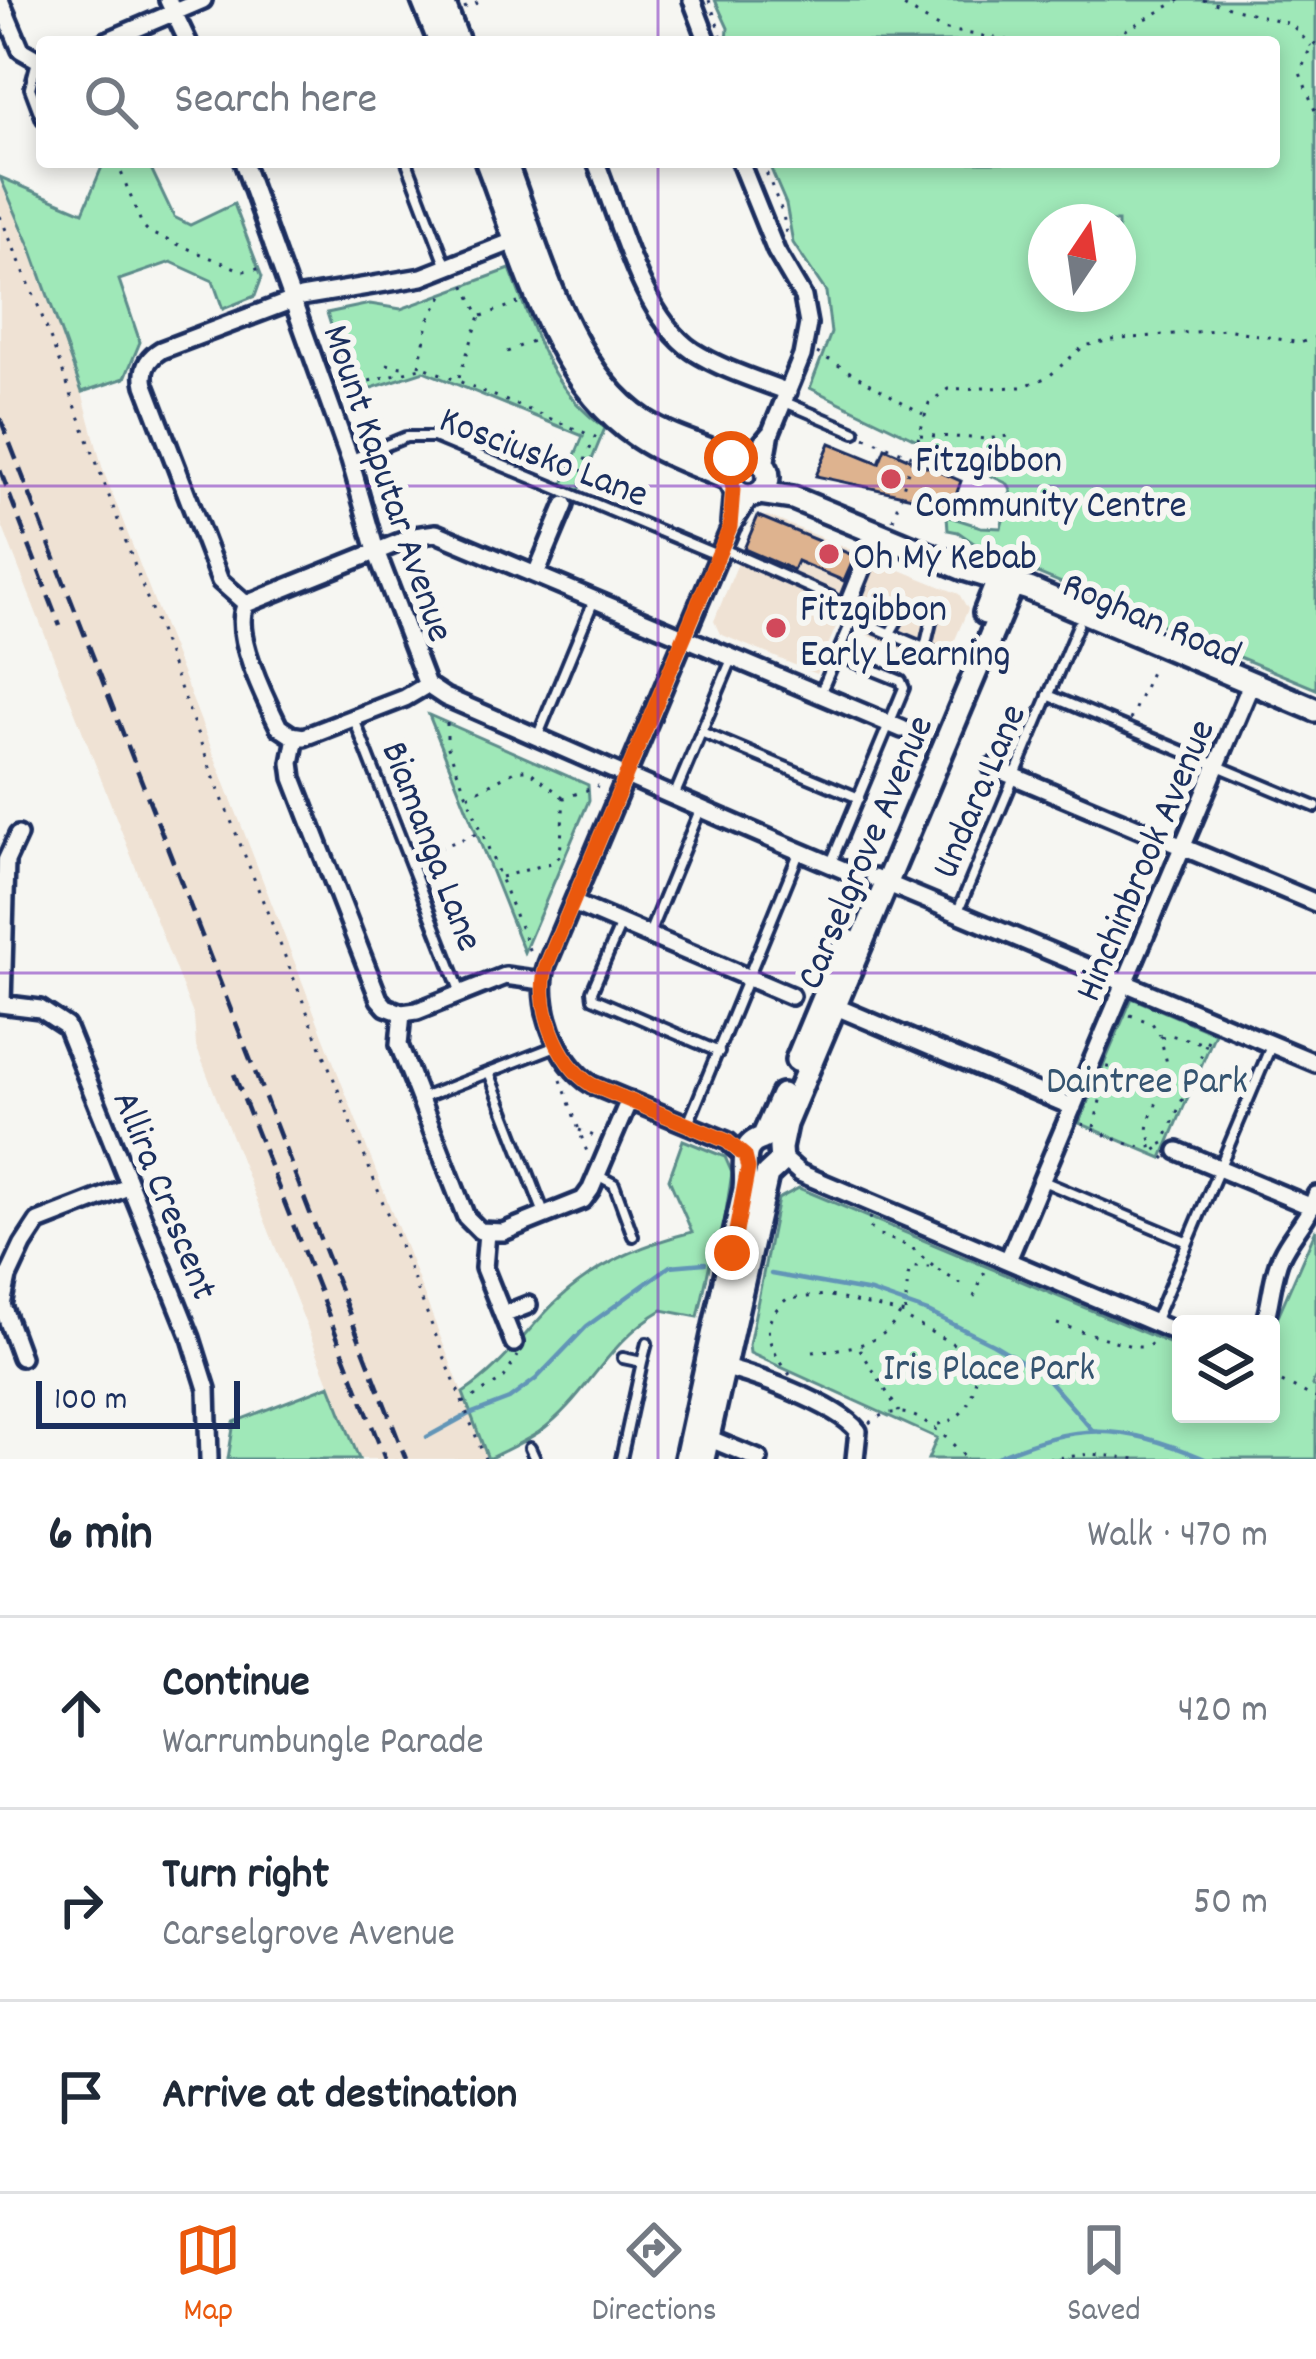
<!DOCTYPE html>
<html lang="en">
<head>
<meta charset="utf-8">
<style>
  body { margin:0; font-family:Dekko,sans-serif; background:#f2f2f3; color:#1f2937 }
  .controls { position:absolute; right:36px; bottom:36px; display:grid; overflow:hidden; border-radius:12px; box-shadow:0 6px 18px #0003 }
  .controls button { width:108px; height:108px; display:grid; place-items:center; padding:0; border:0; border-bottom:3px solid #e0e1e3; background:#fff; color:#1f2937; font:60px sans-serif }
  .compass { position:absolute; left:1028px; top:204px; width:108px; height:108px; border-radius:50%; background:#fff; box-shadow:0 6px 18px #0003; rotate:13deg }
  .scale { position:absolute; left:36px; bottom:30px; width:204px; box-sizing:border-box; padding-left:12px; border:6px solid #1b2f5e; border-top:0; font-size:33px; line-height:42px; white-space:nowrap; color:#1b2f5e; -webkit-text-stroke:9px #f6f6f2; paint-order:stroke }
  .stop { position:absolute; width:36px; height:36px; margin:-27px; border:9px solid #ea580c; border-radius:50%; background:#fff }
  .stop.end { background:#ea580c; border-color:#fff; box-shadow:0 3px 12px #0008 }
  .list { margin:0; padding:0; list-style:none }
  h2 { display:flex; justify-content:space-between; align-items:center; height:156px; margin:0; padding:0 48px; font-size:51px }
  h2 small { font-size:39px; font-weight:400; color:#747a83 }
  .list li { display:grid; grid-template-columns:78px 1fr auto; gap:36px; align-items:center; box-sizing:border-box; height:192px; padding:0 48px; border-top:3px solid #e0e1e3 }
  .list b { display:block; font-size:45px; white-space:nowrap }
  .list p { margin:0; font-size:39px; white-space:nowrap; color:#747a83 }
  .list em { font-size:39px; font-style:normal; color:#747a83 }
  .icon { flex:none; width:66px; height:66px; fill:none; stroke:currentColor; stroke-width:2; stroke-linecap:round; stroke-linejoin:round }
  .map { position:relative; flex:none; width:1316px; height:1459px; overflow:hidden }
  .search { position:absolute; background:#fff; box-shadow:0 6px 18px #0003; left:36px; right:36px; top:36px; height:132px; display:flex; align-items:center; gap:30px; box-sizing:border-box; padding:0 42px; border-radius:12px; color:#747a83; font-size:45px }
  .sheet { height:732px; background:#fff }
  nav { display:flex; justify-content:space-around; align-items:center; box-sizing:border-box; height:168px; border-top:3px solid #e0e1e3; background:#fff; font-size:33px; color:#747a83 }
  nav a { display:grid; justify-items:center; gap:6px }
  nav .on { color:#ea580c }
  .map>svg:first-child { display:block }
  .built { fill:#efe2d4 }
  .green { fill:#9fe8b8; stroke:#5d8c8b; stroke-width:3; fill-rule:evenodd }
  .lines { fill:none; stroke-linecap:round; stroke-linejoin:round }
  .stream { stroke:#6295b7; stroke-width:4.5 }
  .building { fill:#deb38f; stroke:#1b2f5e; stroke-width:3 }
  .lane-casing { stroke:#1b2f5e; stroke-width:16 }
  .street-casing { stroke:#1b2f5e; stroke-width:24 }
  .secondary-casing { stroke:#1b2f5e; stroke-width:30 }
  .path { stroke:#1b2f5e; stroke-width:3; stroke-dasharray:3 9; stroke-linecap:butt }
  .lane { stroke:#f6f6f2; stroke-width:8 }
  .street { stroke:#f6f6f2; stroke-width:15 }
  .secondary { stroke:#f6f6f2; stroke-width:21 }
  .rail { stroke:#1b2f5e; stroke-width:4.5; stroke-dasharray:18 9; stroke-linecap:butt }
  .route { stroke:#ea580c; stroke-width:15 }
  .grid { fill:none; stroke:#7b2cbf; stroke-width:3; stroke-opacity:0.55 }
  .poi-dot { fill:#d1495b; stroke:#f6f6f2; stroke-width:4.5 }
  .labels { text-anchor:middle; stroke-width:12; stroke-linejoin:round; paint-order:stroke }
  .street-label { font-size:39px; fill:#1b2f5e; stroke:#f6f6f2 }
  .poi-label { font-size:39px; fill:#1b2f5e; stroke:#f6f6f2; text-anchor:start }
  .park-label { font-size:39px; fill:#355470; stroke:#f6f6f2 }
</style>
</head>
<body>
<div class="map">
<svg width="1316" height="1459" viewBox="0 0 1316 1459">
  <rect width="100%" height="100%" fill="#f6f6f2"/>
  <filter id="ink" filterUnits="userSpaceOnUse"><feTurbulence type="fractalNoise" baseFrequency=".00833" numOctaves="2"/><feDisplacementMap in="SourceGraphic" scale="24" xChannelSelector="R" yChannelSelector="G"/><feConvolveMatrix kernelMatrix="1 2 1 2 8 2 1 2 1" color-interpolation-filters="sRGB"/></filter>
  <g filter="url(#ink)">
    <path class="built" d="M 0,182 L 31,248 L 82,392 L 103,470 L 488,1459 L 359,1459 L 196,1046 L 194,1017 L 0,520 Z
      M 768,516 L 959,594 L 968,609 L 943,668 L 838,622 L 816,674 L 720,634 L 714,621 L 755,522 L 759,517 Z"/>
    <path class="green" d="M 715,0 L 1316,0 L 1316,689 L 985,551 L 958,532 L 948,530 L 947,516 L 981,527 L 1001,528 L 1011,491 L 1008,484 L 810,388 L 831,333 L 826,292 L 793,243 L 786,204 L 768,162 L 1274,162 L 1274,42 L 727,42 L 728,28 ZM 1046,222 L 1118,222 L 1118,294 L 1046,294 Z
      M 104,162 L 148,162 L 174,217 L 190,225 L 234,204 L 262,277 L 255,296 L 223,309 L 213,281 L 171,262 L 119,280 L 140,342 L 125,378 L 82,392 L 31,248 L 0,177 L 83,212 Z
      M 510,269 C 535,332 548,388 605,428 L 579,491 L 563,484 L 583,436 L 424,371 L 353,394 L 327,313 L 370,304 L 401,309 Z
      M 429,715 L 588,785 L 589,800 L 524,952 Z
      M 1132,998 L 1215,1033 L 1162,1158 L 1079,1123 Z
      M 683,1140 L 725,1157 L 732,1173 L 722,1237 L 716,1236 L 698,1317 L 662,1310 C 606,1342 587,1398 539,1432 C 524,1442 504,1451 488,1459 L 463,1393 C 497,1371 517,1343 544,1314 C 584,1270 635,1246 692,1232 L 669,1179 Z
      M 799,1188 L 1181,1348 L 1181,1414 L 1271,1414 L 1271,1332 L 1316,1229 L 1316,1375 L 1312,1385 L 1316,1388 L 1316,1459 L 928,1459 L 937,1438 L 750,1353 L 749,1345 L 778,1199 Z
      M 330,1385 L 359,1459 L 228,1459 L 234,1422 Z"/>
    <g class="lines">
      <path class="stream" d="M 771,1274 L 871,1292 L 928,1312 L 993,1344 L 1043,1374 L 1093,1431
        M 427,1437 L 467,1415 L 509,1399 L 536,1379 L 587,1326 L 670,1266 L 705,1263
        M 992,1459 C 1077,1422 1120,1423 1205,1459"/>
    </g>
    <path class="building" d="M 830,443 L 879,463 L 885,448 L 961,481 L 950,512 L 917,498 L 816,476 Z
      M 758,516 L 855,556 L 844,581 L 797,561 L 793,570 L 744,549 Z"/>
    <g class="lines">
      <g class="lane-casing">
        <path id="lane" d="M 37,61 L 30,88 L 42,120
          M 407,162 L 447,267
          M 785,402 L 855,432
          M 352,459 L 406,437 L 434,437 L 717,555
          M 723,549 L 831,597 L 853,618 L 943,656 L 966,658
          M 890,633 L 905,607 L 929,612 L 932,618 L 925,648
          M 820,694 L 853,618
          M 1048,695 L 1316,807
          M 354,719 L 461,993
          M 701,732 L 859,798
          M 538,735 L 594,600
          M 675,794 L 732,659
          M 831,863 L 904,688 L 901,681 L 837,655
          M 958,911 L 1078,625
          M 620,926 L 592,991 L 593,998 L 719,1052
          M 649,934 L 700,810
          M 489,1072 L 545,1216
          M 422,1098 L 559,1045
          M 688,1124 L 799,853
          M 597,1175 L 614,1184 L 633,1236
          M 1043,1181 L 1188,1242
          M 1155,1320 L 1271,1046
          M 623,1358 L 642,1362 L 647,1343
          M 530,1448 L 535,1459
          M 621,1459 L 642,1362"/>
      </g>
      <g class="street-casing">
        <path id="street" d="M 0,0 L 21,50 L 42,62
          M 168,0 L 188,42
          M 692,0 L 708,42
          M 104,42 L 203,0
          M 243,162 L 350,460 L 376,551 L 427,685 L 445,697 C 578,754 710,814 844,870
          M 596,162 C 619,219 641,316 693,351 C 721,369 757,380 788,392
          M 740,162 L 776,251 L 803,297 L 808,324 L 802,356 L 771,432 L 765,466
          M 749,458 L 771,432
          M 730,524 L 733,489
          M 536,574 L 565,505
          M 246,604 L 415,536 L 436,533 L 902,729
          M 845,611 L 869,552
          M 427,685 L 405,698 L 304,737 L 291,735 L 279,727 C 265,699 231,631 246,604 L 220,581 L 145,385 C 141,369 148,358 161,350 L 301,297 L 422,277 L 524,237
          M 296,737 L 291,763 L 293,778 L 379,999 L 386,1007 L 402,1013
          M 992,767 L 1316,903
          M 874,878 L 1316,1063
          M 573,903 L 791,996
          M 827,1003 L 1073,1107
          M 0,1004 L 40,1009 L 66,1026 L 191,1338 L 207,1389 L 209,1459
          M 2,1004 L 6,861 L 18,835
          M 402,1013 L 399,1045 L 466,1217 L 480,1231 L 503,1232 L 583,1200 L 591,1189 L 629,1100
          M 402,1013 L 417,1011 L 505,976 L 542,981
          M 1178,1151 L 1312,1207
          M 744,1156 L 727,1141 L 592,1085 C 557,1064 534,1002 547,964 L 731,527 L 750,497
          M 782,1157 L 800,1173 L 1181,1334
          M 487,1233 L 484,1268 L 514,1343
          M 1008,1260 L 1252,682
          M 503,1315 L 528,1305
          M 1264,1324 C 1272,1302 1271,1278 1281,1256 C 1291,1234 1309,1219 1316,1195
          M 21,1357 L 2,1305 L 8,1277 L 23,1245 L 38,1222 L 128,1187
          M 716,1366 C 750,1373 837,1404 858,1431 L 855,1459
          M 708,1438 L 759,1459"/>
      </g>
      <g class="secondary-casing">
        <path id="secondary" d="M 423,0 L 440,42
          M 442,0 L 458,42
          M 487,162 C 523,254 552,379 637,436 C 665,455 699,466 730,480
          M 505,162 C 537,245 567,371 644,421 C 674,440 707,447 738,461
          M730 477a19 19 0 1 1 38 0a19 19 0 1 1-38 0Z
          M 760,493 L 793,498 L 964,569 L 1029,589 L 1316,710
          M 985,613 L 999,578
          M 797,1060 L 847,940
          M 763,1138 L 782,1095
          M 767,1175 L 781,1162 L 780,1148 L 785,1124 L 1013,583
          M 686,1459 L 745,1189 C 748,1168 737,1145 763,1138
          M 703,1459 L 767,1175"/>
      </g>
      <path class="path" d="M 709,0 L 722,38
        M 894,0 L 941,29 L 1018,42
        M 1203,0 L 1291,24 L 1311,46
        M 464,8 L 485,0
        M 1104,42 L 1180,0
        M 1316,43 L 1311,46 L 1300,73 L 1316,113
        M 117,162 L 142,225 L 150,233 L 243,271 L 265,268
        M 762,162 L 783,214 L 786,234
        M 0,216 L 36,300 L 212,773 L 485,1459
        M 482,316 L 518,303
        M 507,352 L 539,338
        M 817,353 L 923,414
        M 387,364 L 406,368
        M 419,366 L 429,319 L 445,292
        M 459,377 L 480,316 L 464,284
        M 346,387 L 424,367 L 595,437 L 583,465 L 581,486
        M 920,435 L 987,439 L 1015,435
        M 865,437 L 964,477
        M 893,520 L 929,403 L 948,389 L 1021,387 L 1048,377 L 1084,346 L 1112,340 L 1226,329 L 1300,343 L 1316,337
        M 1130,720 L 1151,672
        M 447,723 L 447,745 L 530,952
        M 468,796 L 516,770 L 528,770 L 563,797
        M 417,857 L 480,832
        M 501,877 L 551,863 L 560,856 L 564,798 L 598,786
        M 1130,1015 L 1152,1023 L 1160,1035
        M 561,1080 L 587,1152
        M 1082,1124 C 1107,1134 1139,1156 1164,1143 L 1206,1044
        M 1094,1127 L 1109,1061
        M 579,1130 L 594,1136
        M 1166,1159 C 1130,1127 1159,1110 1167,1077 C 1170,1064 1162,1050 1161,1037 L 1170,1035 L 1206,1044 L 1210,1035
        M 871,1217 L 868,1225 L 875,1233 L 911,1247 L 935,1268
        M 938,1270 L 961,1284
        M 974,1297 L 986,1269
        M 905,1312 L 908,1276 L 913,1267 L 929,1267
        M 1057,1324 L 1135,1347 L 1147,1347 L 1158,1339
        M 860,1349 L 899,1412
        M 813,1352 C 847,1348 882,1347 900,1314
        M 790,1375 C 770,1348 755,1325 787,1299 L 826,1295 L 905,1314 L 907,1319 L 959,1347 L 974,1363 L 977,1373 C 972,1402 964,1422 932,1425
        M 1271,1377 L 1316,1398
        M 463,1403 L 503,1379 L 518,1356
        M 869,1423 C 905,1394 942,1432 967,1459
        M 1048,1459 L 1091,1454 L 1137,1459"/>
      <use href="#lane" class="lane"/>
      <use href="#street" class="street"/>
      <use href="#secondary" class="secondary"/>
      <path class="rail" d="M 0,418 L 406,1459
        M 0,470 L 60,626
        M 234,1074 L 385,1459"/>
    </g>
  </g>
  <g class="lines" filter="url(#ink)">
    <path class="route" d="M 731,458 L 738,461 L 730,474 L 733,489 L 730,527 L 547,964 C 534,1002 557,1064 592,1085 L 727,1141 L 745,1156 L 748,1168 L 732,1253"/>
  </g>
  <path class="grid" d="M 658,0 L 658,42M 658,162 L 658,1459M 0,486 L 1316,486M 0,973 L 1316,973"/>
  <g class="poi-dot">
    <circle cx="891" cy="479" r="12"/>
    <circle cx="829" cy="554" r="12"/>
    <circle cx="776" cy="628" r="12"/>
  </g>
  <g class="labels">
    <g class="street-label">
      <text transform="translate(545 454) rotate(21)" y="14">Kosciusko Lane</text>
      <text transform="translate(391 482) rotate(71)" y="14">Mount Kaputar Avenue</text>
      <text transform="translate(1153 617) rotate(23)" y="14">Roghan Road</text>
      <text transform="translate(976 790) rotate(-67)" y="14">Undara Lane</text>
      <text transform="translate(435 845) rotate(69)" y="14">Biamanga Lane</text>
      <text transform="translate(862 851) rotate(-67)" y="14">Carselgrove Avenue</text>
      <text transform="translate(1142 859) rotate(-67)" y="14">Hinchinbrook Avenue</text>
      <text transform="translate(168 1194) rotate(68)" y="14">Allira Crescent</text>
    </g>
    <g class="poi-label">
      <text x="915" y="471">Fitzgibbon<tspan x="915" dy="45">Community Centre</tspan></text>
      <text x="853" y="568">Oh My Kebab</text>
      <text x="800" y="620">Fitzgibbon<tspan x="800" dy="45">Early Learning</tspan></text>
    </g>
    <g class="park-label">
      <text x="1147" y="1092">Daintree Park</text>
      <text x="989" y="1379">Iris Place Park</text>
    </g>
  </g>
</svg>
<div class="controls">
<button><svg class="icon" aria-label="layers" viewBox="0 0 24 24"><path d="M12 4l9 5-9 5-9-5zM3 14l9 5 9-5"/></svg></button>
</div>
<svg class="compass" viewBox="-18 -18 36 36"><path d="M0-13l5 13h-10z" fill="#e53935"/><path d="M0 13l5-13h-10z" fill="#747a83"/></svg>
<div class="scale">100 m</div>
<div class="stop" style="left:731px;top:458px"></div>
<div class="stop end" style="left:732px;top:1253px"></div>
<div class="search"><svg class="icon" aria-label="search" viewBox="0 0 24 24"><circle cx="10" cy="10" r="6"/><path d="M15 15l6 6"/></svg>Search here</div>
</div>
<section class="sheet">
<h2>6 min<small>Walk · 470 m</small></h2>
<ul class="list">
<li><svg class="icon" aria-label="ahead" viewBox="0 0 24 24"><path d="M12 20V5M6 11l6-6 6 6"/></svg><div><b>Continue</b><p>Warrumbungle Parade</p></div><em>420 m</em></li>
<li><svg class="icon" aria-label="right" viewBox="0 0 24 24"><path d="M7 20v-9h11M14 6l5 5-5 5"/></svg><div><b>Turn right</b><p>Carselgrove Avenue</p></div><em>50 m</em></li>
<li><svg class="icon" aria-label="arrive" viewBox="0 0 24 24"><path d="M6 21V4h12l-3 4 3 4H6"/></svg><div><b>Arrive at destination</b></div></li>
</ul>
</section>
<nav>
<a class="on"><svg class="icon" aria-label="map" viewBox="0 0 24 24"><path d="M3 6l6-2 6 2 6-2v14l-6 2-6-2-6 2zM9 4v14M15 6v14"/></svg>Map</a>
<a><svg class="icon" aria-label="directions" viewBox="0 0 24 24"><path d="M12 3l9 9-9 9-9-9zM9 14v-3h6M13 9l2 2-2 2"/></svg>Directions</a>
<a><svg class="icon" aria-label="saved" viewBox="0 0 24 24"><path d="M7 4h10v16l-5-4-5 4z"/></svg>Saved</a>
</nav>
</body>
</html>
